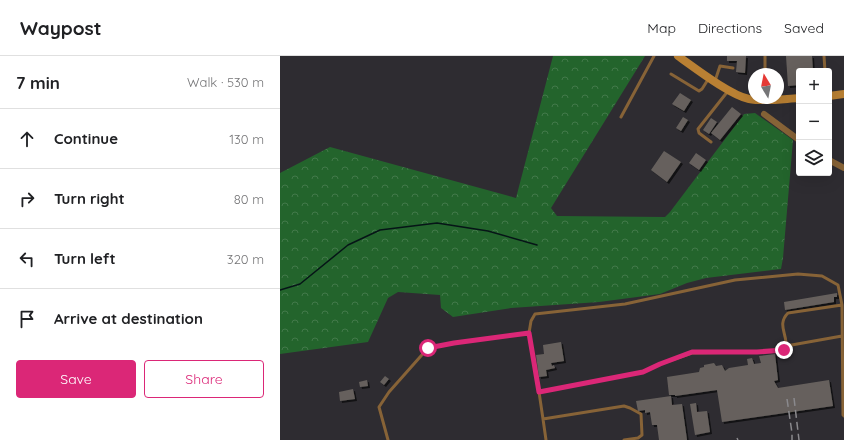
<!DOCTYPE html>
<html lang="en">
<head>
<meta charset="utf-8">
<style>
  body { margin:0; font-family:Quicksand,sans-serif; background:#f6f6f6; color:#202124 }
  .controls { position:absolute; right:12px; top:12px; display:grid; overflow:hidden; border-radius:4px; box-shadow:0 4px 16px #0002 }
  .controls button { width:36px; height:36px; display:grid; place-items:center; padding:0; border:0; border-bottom:1px solid #e0e0e0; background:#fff; color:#202124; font:20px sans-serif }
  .compass { position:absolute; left:468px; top:12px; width:36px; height:36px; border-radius:50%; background:#fff; box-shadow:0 4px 16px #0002; rotate:350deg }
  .stop { position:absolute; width:12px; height:12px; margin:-9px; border:3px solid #db2777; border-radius:50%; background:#fff }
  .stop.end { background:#db2777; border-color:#fff; box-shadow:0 1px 4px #0008 }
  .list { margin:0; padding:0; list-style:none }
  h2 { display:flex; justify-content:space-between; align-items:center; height:52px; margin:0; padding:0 16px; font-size:17px }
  h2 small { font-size:13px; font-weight:400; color:#757577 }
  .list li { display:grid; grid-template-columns:26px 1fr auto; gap:12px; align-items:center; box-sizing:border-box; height:60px; padding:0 16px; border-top:1px solid #e0e0e0 }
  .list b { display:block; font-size:15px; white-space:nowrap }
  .list em { font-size:13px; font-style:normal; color:#757577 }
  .actions { display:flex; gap:8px; padding:12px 16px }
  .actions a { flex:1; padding:9px 0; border:1px solid #db2777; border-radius:4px; text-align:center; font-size:14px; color:#db2777 }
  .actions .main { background:#db2777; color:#fff }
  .icon { flex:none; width:22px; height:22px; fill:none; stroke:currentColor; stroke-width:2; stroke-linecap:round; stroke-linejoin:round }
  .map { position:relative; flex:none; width:564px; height:384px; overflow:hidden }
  header { display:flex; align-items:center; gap:24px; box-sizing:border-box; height:56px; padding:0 20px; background:#fff; border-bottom:1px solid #e0e0e0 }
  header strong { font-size:19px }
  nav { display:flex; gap:22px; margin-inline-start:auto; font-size:14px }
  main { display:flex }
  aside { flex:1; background:#fff }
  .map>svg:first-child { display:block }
  .forest { fill:url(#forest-crowns) }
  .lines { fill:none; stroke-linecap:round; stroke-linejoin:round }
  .stream { stroke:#061517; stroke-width:1.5 }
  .building { fill:#66615d; filter:url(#shadow) }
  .lane { stroke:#876337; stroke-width:3 }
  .street { stroke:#876337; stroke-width:6 }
  .secondary { stroke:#b98033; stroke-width:8 }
  .rail { stroke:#8a898d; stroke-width:1.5; stroke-dasharray:8 4; stroke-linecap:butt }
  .route { stroke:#db2777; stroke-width:5 }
</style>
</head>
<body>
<header>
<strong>Waypost</strong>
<nav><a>Map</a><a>Directions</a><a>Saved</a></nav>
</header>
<main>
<aside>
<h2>7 min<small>Walk · 530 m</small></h2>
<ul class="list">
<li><svg class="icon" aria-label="ahead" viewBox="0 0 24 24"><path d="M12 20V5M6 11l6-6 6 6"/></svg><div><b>Continue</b></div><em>130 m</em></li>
<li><svg class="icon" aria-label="right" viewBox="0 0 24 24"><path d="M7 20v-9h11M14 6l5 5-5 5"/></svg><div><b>Turn right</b></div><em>80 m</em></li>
<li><svg class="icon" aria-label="left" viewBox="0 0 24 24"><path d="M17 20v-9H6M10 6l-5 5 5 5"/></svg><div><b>Turn left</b></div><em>320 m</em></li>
<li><svg class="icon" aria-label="arrive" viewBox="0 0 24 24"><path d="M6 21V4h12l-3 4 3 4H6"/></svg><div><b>Arrive at destination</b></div></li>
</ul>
<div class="actions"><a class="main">Save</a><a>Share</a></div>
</aside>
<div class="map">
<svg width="564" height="384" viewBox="0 0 564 384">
  <defs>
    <pattern id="forest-crowns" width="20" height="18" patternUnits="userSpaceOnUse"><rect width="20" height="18" fill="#23642c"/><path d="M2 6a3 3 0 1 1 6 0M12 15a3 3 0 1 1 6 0" fill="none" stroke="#42794a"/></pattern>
    <filter id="shadow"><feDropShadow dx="2" dy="2" stdDeviation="0" flood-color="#0009"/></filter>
  </defs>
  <rect width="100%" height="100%" fill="#2e2c31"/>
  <path class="forest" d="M 273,0 L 365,0 L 271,152 L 277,160 L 385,161 L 390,156 L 464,58 L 475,57 L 513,84 L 503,202 L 501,213 L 426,222 L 407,227 L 380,238 L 319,246 L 231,252 L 173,261 L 161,252 L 160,239 L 118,236 L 108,242 L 88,286 L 0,298 L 0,117 L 50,91 L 236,142 Z"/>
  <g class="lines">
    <path class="stream" d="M 0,234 L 20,228 L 68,189 L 100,174 L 157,167 L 208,175 L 257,189"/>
  </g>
  <path class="building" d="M 447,0 L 466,0 L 465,17 L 456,16 L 457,5 L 447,5 Z
    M 506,0 L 532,0 L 533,15 L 519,15 L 519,29 L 508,30 Z
    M 400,37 L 411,44 L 404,55 L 392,48 Z
    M 452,51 L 461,58 L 440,84 L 431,77 Z
    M 403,61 L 408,64 L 401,75 L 396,72 Z
    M 431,62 L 437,66 L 429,78 L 423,74 Z
    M 384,95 L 401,106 L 387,126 L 371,114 Z
    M 416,97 L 426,104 L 419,114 L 409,107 Z
    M 557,237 L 557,241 L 554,241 L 554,246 L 505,254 L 504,246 Z
    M 281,286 L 284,305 L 271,307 L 272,310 L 274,309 L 275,312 L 266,314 L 267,320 L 259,321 L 256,299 L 264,298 L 263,289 Z
    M 495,298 L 498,324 L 494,325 L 498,332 L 549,324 L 553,350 L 442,366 L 437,334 L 395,340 L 395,339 L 389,339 L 387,321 L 419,316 L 420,312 L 424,311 L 424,309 L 434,307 L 436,310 L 442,309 L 445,315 L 449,312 L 468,309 L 467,303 L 472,302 L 474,308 L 481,307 L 479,300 Z
    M 105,320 L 109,323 L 104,329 L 100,326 Z
    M 87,324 L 88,330 L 80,331 L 79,326 Z
    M 73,333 L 75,343 L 60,345 L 59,336 Z
    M 391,340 L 392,349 L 402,348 L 407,384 L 379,384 L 377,369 L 372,369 L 370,356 L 365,357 L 365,354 L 358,355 L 356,345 Z
    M 416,347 L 417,356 L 427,355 L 430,376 L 415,379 L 410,348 Z"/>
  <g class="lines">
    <path class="lane" d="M 544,0 L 545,15
      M 391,18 L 419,35 L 422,33 L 429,22
      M 485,18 L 485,0
      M 435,25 L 440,10 L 453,12
      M 341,61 L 374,0
      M 431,86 L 419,77 L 418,73 L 448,35
      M 506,290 L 562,280
      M 259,336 L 249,277 L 251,265 L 255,258 L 345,248 L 455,224 L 518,218 L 542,220 L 558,229 L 562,249
      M 263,363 L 259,336 L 363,316 L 380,308 L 412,297 L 477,296 L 504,294 C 511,281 495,270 508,257 L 562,249 L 563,359 L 564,360
      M 108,384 L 99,351 L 109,336 L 148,292 L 174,287 L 249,277
      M 266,384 L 263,363 L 344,350 L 350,352 L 361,358 L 362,379 L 358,382 L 344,384"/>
    <path class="street" d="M 484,58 L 519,84
      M 549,104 L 564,112"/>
    <path class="secondary" d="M 398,0 C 415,12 450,39 469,43 C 485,46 503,43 519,42
      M 549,40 L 564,38"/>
    <path class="rail" d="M 514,342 L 519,384
      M 507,343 L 512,377 L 512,384
      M 457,382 L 458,384"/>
  </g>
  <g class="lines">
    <path class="route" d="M 148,292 L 174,287 L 249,277 L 259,336 L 363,316 L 380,308 L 412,296 L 477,296 L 504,294"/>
  </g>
</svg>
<div class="controls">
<button>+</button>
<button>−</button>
<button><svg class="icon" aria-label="layers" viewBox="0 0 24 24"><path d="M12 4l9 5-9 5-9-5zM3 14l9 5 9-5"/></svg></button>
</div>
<svg class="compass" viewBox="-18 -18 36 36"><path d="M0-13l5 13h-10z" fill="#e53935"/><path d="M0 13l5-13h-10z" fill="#757577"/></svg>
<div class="stop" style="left:148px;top:292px"></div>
<div class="stop end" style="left:504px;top:294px"></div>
</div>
</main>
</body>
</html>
